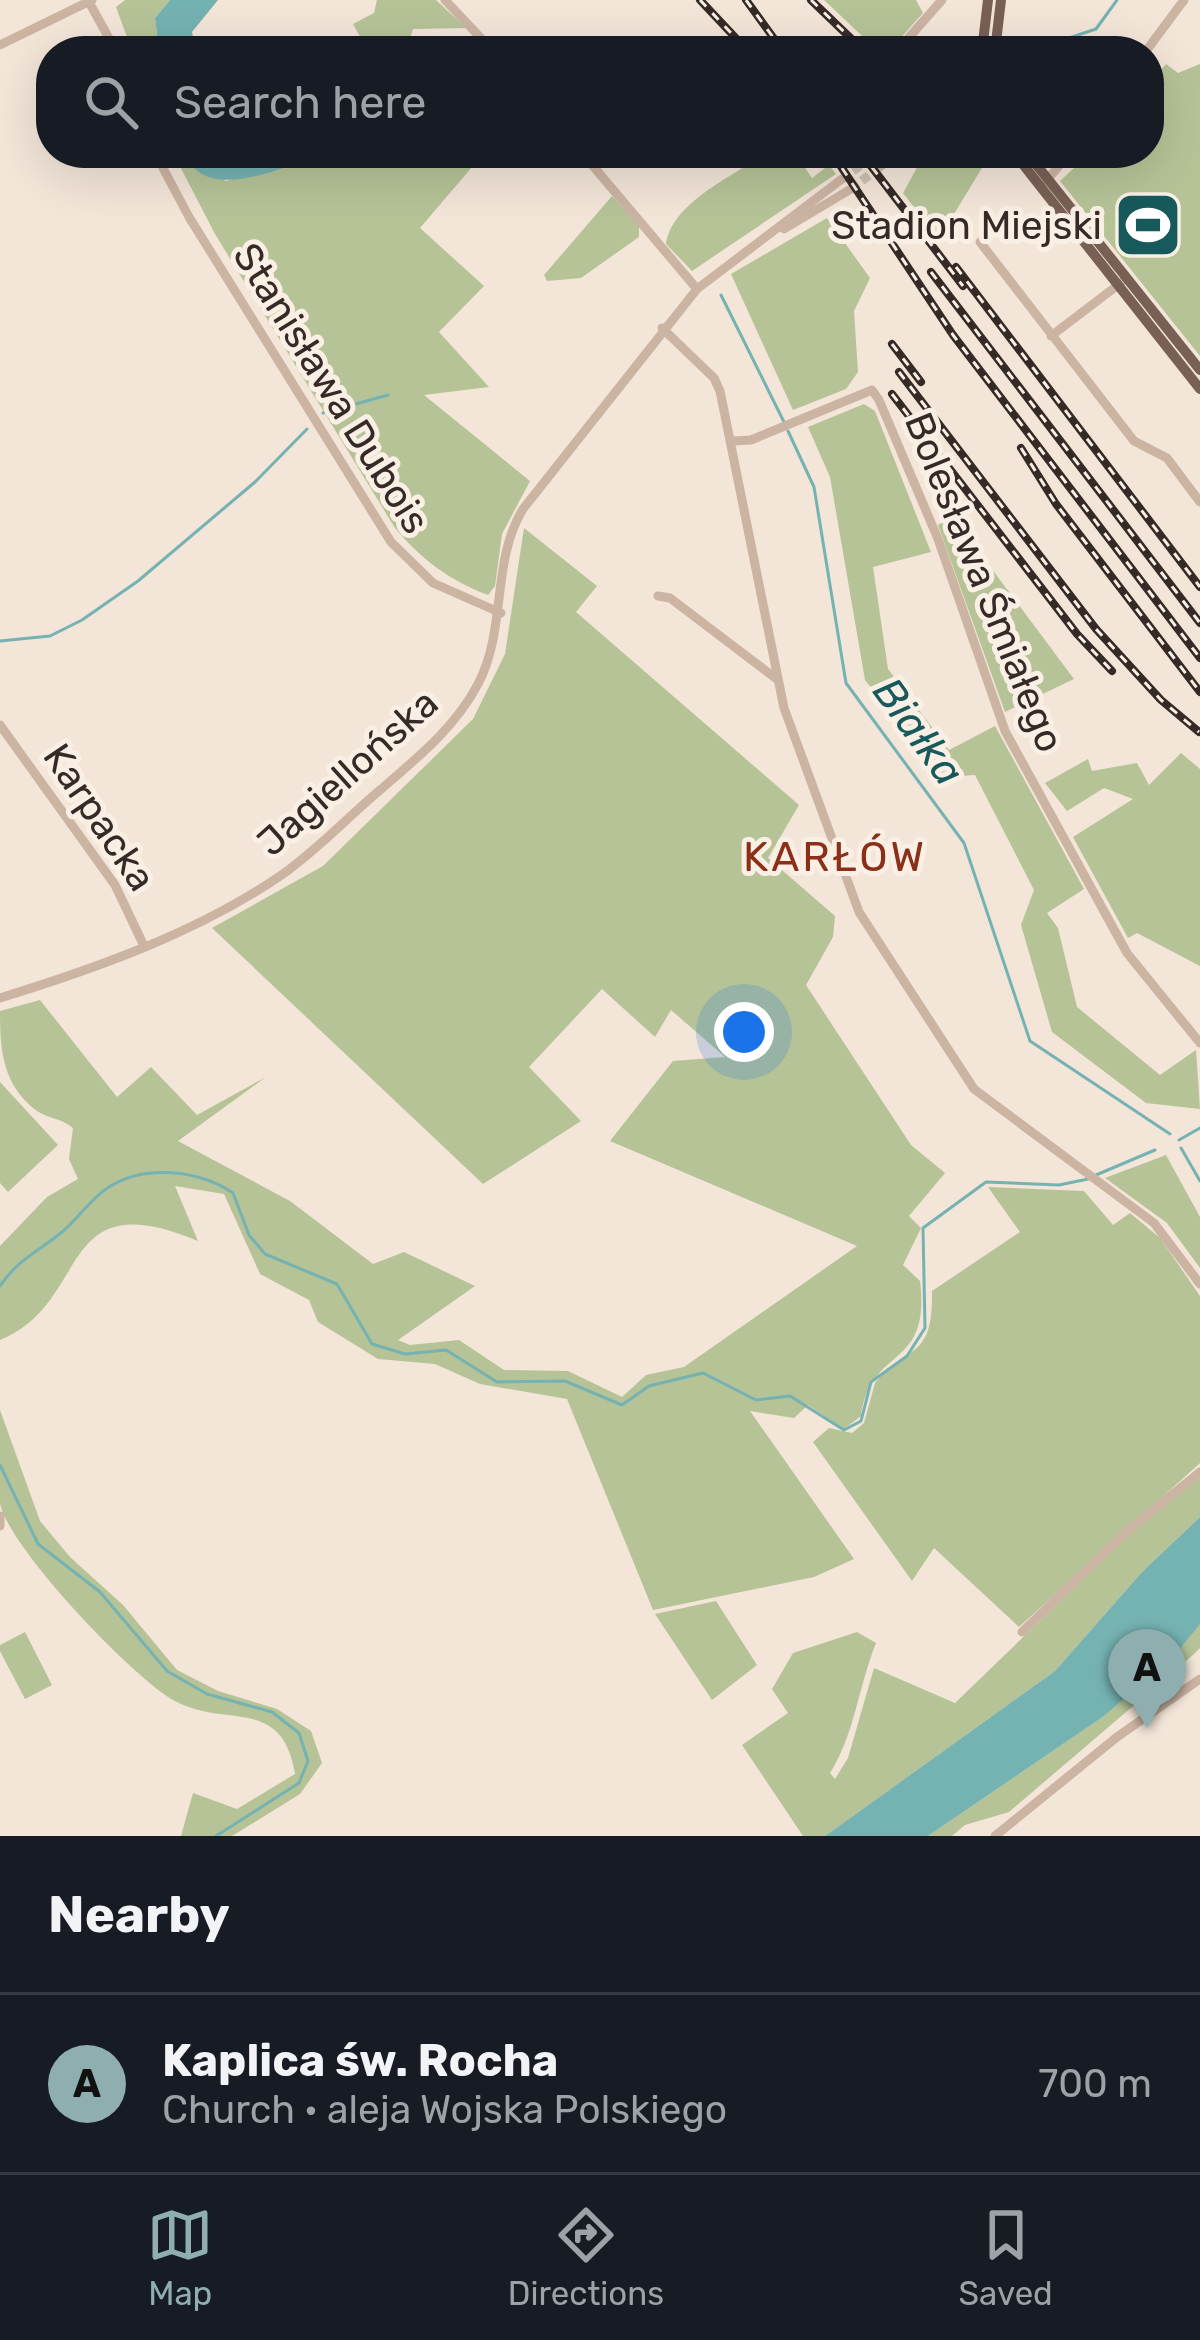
<!DOCTYPE html>
<html lang="en">
<head>
<meta charset="utf-8">
<style>
  body { margin:0; font-family:Rubik,sans-serif; background:#242831; color:#f1f3f6 }
  .you { position:absolute; left:744px; top:1032px; width:42px; height:42px; margin:-30px; border:9px solid #fff; border-radius:50%; background:#1a73e8; box-shadow:0 0 0 18px #1a73e833 }
  .badge { display:grid; place-items:center; width:78px; height:78px; border-radius:50%; background:#8faeb0; color:#111; font-size:39px; font-weight:700 }
  .pin { position:absolute; translate:-50% -99px; filter:drop-shadow(0 3px 6px #0008) }
  .pin::after { content:''; position:absolute; top:63px; width:42px; height:36px; background:inherit; clip-path:polygon(0 0,100% 0,50% 100%) }
  .list { margin:0; padding:0; list-style:none }
  h2 { display:flex; justify-content:space-between; align-items:center; height:156px; margin:0; padding:0 48px; font-size:51px }
  h2 small { font-size:39px; font-weight:400; color:#9ea1a6 }
  .list li { display:grid; grid-template-columns:78px 1fr auto; gap:36px; align-items:center; box-sizing:border-box; height:180px; padding:0 48px; border-top:3px solid #363941 }
  .list b { display:block; font-size:45px; white-space:nowrap }
  .list p { margin:0; font-size:39px; white-space:nowrap; color:#9ea1a6 }
  .list em { font-size:39px; font-style:normal; color:#9ea1a6 }
  .icon { flex:none; width:66px; height:66px; fill:none; stroke:currentColor; stroke-width:2; stroke-linecap:round; stroke-linejoin:round }
  .map { position:relative; flex:none; width:1200px; height:1836px; overflow:hidden }
  .search { position:absolute; background:#171b24; box-shadow:0 12px 48px #0002; left:36px; right:36px; top:36px; height:132px; display:flex; align-items:center; gap:30px; box-sizing:border-box; padding:0 42px; border-radius:48px; color:#9ea1a6; font-size:45px }
  .sheet { height:336px; background:#171b24 }
  nav { display:flex; justify-content:space-around; align-items:center; box-sizing:border-box; height:168px; border-top:3px solid #363941; background:#171b24; font-size:33px; color:#9ea1a6 }
  nav a { display:grid; justify-items:center; gap:6px }
  nav .on { color:#8faeb0 }
  .map>svg:first-child { display:block }
  .green { fill:#b6c397 }
  .water { fill:#75b2b2 }
  .lines { fill:none; stroke-linecap:round; stroke-linejoin:round }
  .stream { stroke:#75b2b2; stroke-width:3 }
  .minor-tunnel { stroke:#cdc0b4; stroke-width:9; stroke-dasharray:9 4.5; stroke-linecap:butt }
  .minor { stroke:#ccb4a3; stroke-width:9 }
  .major { stroke:#796055; stroke-width:10 }
  .rail-casing { stroke:#362a26; stroke-width:8 }
  .rail { stroke:#faefe4; stroke-width:3; stroke-dasharray:9; stroke-linecap:butt }
  .labels { text-anchor:middle; stroke-width:10; stroke-linejoin:round; paint-order:stroke }
  .poi-label { font-size:39px; fill:#362a26; stroke:#faefe4; text-anchor:end }
  .street-label { font-size:39px; fill:#362a26; stroke:#faefe4 }
  .water-label { font-size:42px; font-style:italic; fill:#18595b; stroke:#faefe4 }
  .neighbourhood-label { font-size:42px; letter-spacing:3px; fill:#8b2f19; stroke:#faefe4 }
</style>
</head>
<body>
<div class="map">
<svg width="1200" height="1836" viewBox="0 0 1200 1836">
  <rect width="100%" height="100%" fill="#f3e5d8"/>
  <path class="green" d="M 125,0 L 170,0 L 155,18 L 159,51 L 132,51 L 116,7 Z
    M 377,0 L 436,0 L 466,28 L 413,29 L 406,51 L 368,51 L 353,24 L 374,13 Z
    M 824,0 L 916,0 L 923,13 L 889,51 L 878,51 Z
    M 1166,64 L 1178,73 L 1200,64 L 1200,356 L 1060,181 L 1090,153 L 1149,153 L 1149,83 Z
    M 173,153 L 186,153 L 189,162 L 226,181 L 323,153 L 484,153 L 420,228 L 484,286 L 439,332 L 489,387 L 424,395 L 530,481 L 502,534 L 495,586 L 488,595 C 449,580 422,560 395,528 L 215,234 Z
    M 766,153 L 795,153 L 812,178 L 829,165 L 836,174 L 692,271 L 666,244 C 672,202 735,175 766,153 Z
    M 925,153 L 991,153 L 951,219 L 955,223 L 937,237 L 903,193 Z
    M 612,196 L 639,226 L 639,237 L 581,278 L 547,281 L 544,275 Z
    M 827,218 L 870,278 L 854,311 L 858,372 L 846,389 L 793,410 L 731,274 Z
    M 864,404 L 875,411 L 931,552 L 873,567 L 888,669 L 949,750 L 995,726 L 1084,889 L 1047,913 L 1058,928 L 1077,1007 L 1160,1075 L 1196,1050 L 1200,1109 L 1146,1103 L 1052,1032 L 1021,925 L 1034,890 L 975,775 L 942,777 L 865,680 L 830,477 L 808,427 Z
    M 953,517 L 1074,679 L 1005,712 L 938,525 Z
    M 524,528 L 597,586 L 576,612 L 799,805 L 768,858 L 835,916 L 833,937 L 806,985 L 911,1145 L 945,1173 L 909,1216 L 921,1228 L 903,1265 L 920,1281 C 931,1371 871,1344 861,1416 L 844,1429 L 808,1405 L 794,1418 L 750,1411 L 854,1559 L 814,1577 L 653,1610 L 567,1399 L 480,1384 L 435,1364 L 378,1359 L 318,1322 L 309,1300 L 260,1274 L 224,1194 L 175,1186 L 198,1241 C 54,1181 93,1302 0,1340 L 0,1246 L 47,1197 L 78,1179 L 69,1159 L 73,1128 C 61,1118 49,1119 37,1111 C 2,1085 0,1049 0,1011 L 40,1000 L 117,1097 L 151,1067 L 197,1115 L 266,1077 L 178,1141 L 290,1201 L 373,1264 L 404,1252 L 475,1286 L 398,1340 L 410,1345 L 459,1340 L 504,1370 L 568,1371 L 622,1397 L 646,1375 L 684,1367 L 857,1246 L 610,1141 L 673,1061 L 725,1057 L 671,1010 L 655,1037 L 602,989 L 529,1067 L 581,1121 L 483,1184 L 212,928 L 323,866 L 473,719 L 505,654 Z
    M 1181,753 L 1200,769 L 1200,966 L 1137,933 L 1128,938 L 1073,837 L 1133,799 L 1104,788 L 1067,811 L 1045,783 L 1088,759 L 1092,771 L 1137,763 L 1149,785 Z
    M 0,1082 L 58,1145 L 8,1192 L 0,1183 Z
    M 1166,1155 L 1200,1217 L 1200,1268 L 1167,1223 L 1105,1178 Z
    M 988,1187 L 1084,1191 L 1113,1225 L 1130,1213 L 1160,1238 L 1200,1296 L 1200,1463 L 1019,1627 L 934,1548 L 912,1581 L 813,1442 L 829,1428 L 852,1433 L 864,1423 L 875,1383 C 911,1343 933,1359 932,1291 L 1020,1232 Z
    M 0,1410 L 40,1521 L 70,1557 L 123,1605 L 177,1670 L 218,1691 L 277,1709 L 311,1731 L 322,1763 L 300,1794 L 232,1836 L 181,1836 L 193,1793 L 237,1809 L 295,1774 C 282,1695 227,1729 175,1701 C 134,1679 8,1547 0,1503 C 0,1474 0,1439 0,1410 Z
    M 1200,1476 L 1200,1517 L 1142,1572 L 1055,1671 L 825,1836 L 803,1836 L 742,1745 L 788,1713 L 772,1689 L 793,1653 L 857,1632 L 876,1643 C 859,1685 854,1736 830,1773 L 835,1779 L 848,1758 L 874,1668 L 955,1703 L 1132,1532 Z
    M 716,1601 L 757,1665 L 712,1700 L 655,1614 Z
    M 1200,1624 L 1200,1648 L 1194,1654 L 1009,1812 L 965,1825 L 952,1836 L 928,1836 L 1104,1716 Z
    M 25,1632 L 52,1685 L 25,1699 L 0,1651 L 0,1645 Z"/>
  <path class="water" d="M 170,0 L 218,0 L 192,32 L 196,51 L 159,51 L 155,18 Z
    M 186,153 L 323,153 C 289,166 202,206 186,153 Z
    M 1200,1517 L 1200,1624 L 1178,1651 L 1104,1716 L 928,1836 L 825,1836 L 1055,1671 L 1142,1572 Z"/>
  <g class="lines">
    <path class="stream" d="M 1030,51 L 1096,29 L 1117,0
      M 721,295 L 784,422
      M 323,413 L 388,395
      M 788,431 L 814,487 L 846,683 L 964,843 L 1030,1041 L 1170,1134
      M 0,641 L 50,636 L 82,620 L 138,581 L 255,482 L 307,429
      M 1179,1140 L 1200,1128
      M 1181,1148 L 1200,1181
      M 1096,1175 L 1155,1150
      M 0,1286 C 17,1260 39,1251 62,1232 C 79,1218 91,1198 109,1187 C 145,1164 199,1170 233,1193 L 249,1235 L 265,1254 L 337,1284 L 372,1344 L 405,1354 L 446,1350 L 497,1382 L 565,1381 L 622,1405 L 649,1386 L 703,1373 L 756,1400 L 790,1396 L 844,1430 L 861,1421 L 871,1382 L 907,1356 L 925,1328 L 923,1228 L 986,1182 L 1059,1185 L 1088,1179
      M 0,1465 L 38,1544 L 100,1592 L 167,1671 L 207,1694 L 272,1712 L 299,1733 L 308,1761 L 299,1783 L 216,1836"/>
    <path class="minor-tunnel" d="M 842,179 L 873,156
      M 851,189 L 881,166"/>
    <path class="minor" d="M 445,0 L 493,51
      M 89,2 L 116,51
      M 0,45 L 92,0
      M 897,51 L 942,0
      M 1146,51 L 1184,0
      M 155,153 L 189,217 L 391,542 L 433,583 L 501,613
      M 582,153 L 697,289
      M 873,156 L 876,153
      M 881,166 L 898,153
      M 1047,180 L 1070,153
      M 784,229 L 851,189
      M 980,242 L 1134,441 L 1167,458 L 1200,502
      M 662,328 L 714,378 L 720,391 L 784,708 L 859,912 L 974,1089 L 1154,1223 L 1200,1284
      M 1051,336 L 1122,282
      M 733,441 L 751,440 L 872,390 L 879,400 L 938,539 L 1005,731 L 1127,953 L 1200,1043
      M 658,596 L 670,598 L 778,680
      M 0,725 L 115,885 L 144,946
      M 0,998 C 97,968 199,932 283,874 C 318,849 347,818 380,790 C 416,759 455,728 478,684 C 507,629 491,561 523,509 L 697,289 L 842,179
      M 0,1516 L 0,1526
      M 1022,1632 L 1125,1533 L 1200,1472
      M 995,1836 L 1117,1737 L 1200,1679"/>
    <path class="major" d="M 982,51 L 988,0
      M 995,51 L 1001,0
      M 1014,153 L 1200,389
      M 1027,153 L 1200,370"/>
    <g class="rail-casing">
      <path id="rail" d="M 700,0 L 748,51
        M 746,0 L 783,51
        M 811,0 L 864,51
        M 832,153 L 953,335 L 1200,658
        M 861,153 L 963,286
        M 956,267 L 1200,587
        M 931,272 L 1200,623
        M 892,344 L 921,382
        M 899,372 L 1096,629 L 1161,700 L 1199,732
        M 892,394 L 1077,634 L 1112,671
        M 1021,448 L 1056,504 L 1200,692"/>
    </g>
    <use href="#rail" class="rail"/>
  </g>
  <defs>
    <g id="stadium-square" transform="scale(3.45)"><rect x="-9" y="-9" width="18" height="18" rx="4" fill="#18595b" stroke="#faefe4"/><path d="M0-5a6.5 5 0 1 0 0 10a6.5 5 0 1 0 0-10ZM-3.5-1.8h7v3.6h-7Z" fill="#fff"/></g>
  </defs>
  <g fill-rule="evenodd">
    <use href="#stadium-square" x="1148" y="225"/>
  </g>
  <g class="labels">
    <g class="poi-label">
      <text x="1102" y="239">Stadion Miejski</text>
    </g>
    <g class="street-label">
      <text transform="translate(332 388) rotate(58)" y="14">Stanisława Dubois</text>
      <text transform="translate(985 582) rotate(68)" y="14">Bolesława Śmiałego</text>
      <text transform="translate(347 772) rotate(-42)" y="14">Jagiellońska</text>
      <text transform="translate(100 817) rotate(56)" y="14">Karpacka</text>
    </g>
    <g class="water-label">
      <text transform="translate(919 731) rotate(54)" y="15">Białka</text>
    </g>
    <g class="neighbourhood-label">
      <text x="835" y="871">KARŁÓW</text>
    </g>
  </g>
</svg>
<div class="you"></div>
<div class="pin badge" style="left:1147px;top:1728px">A</div>
<div class="search"><svg class="icon" aria-label="search" viewBox="0 0 24 24"><circle cx="10" cy="10" r="6"/><path d="M15 15l6 6"/></svg>Search here</div>
</div>
<section class="sheet">
<h2>Nearby<small></small></h2>
<ul class="list">
<li><span class="badge">A</span><div><b>Kaplica św. Rocha</b><p>Church · aleja Wojska Polskiego</p></div><em>700 m</em></li>
</ul>
</section>
<nav>
<a class="on"><svg class="icon" aria-label="map" viewBox="0 0 24 24"><path d="M3 6l6-2 6 2 6-2v14l-6 2-6-2-6 2zM9 4v14M15 6v14"/></svg>Map</a>
<a><svg class="icon" aria-label="directions" viewBox="0 0 24 24"><path d="M12 3l9 9-9 9-9-9zM9 14v-3h6M13 9l2 2-2 2"/></svg>Directions</a>
<a><svg class="icon" aria-label="saved" viewBox="0 0 24 24"><path d="M7 4h10v16l-5-4-5 4z"/></svg>Saved</a>
</nav>
</body>
</html>
